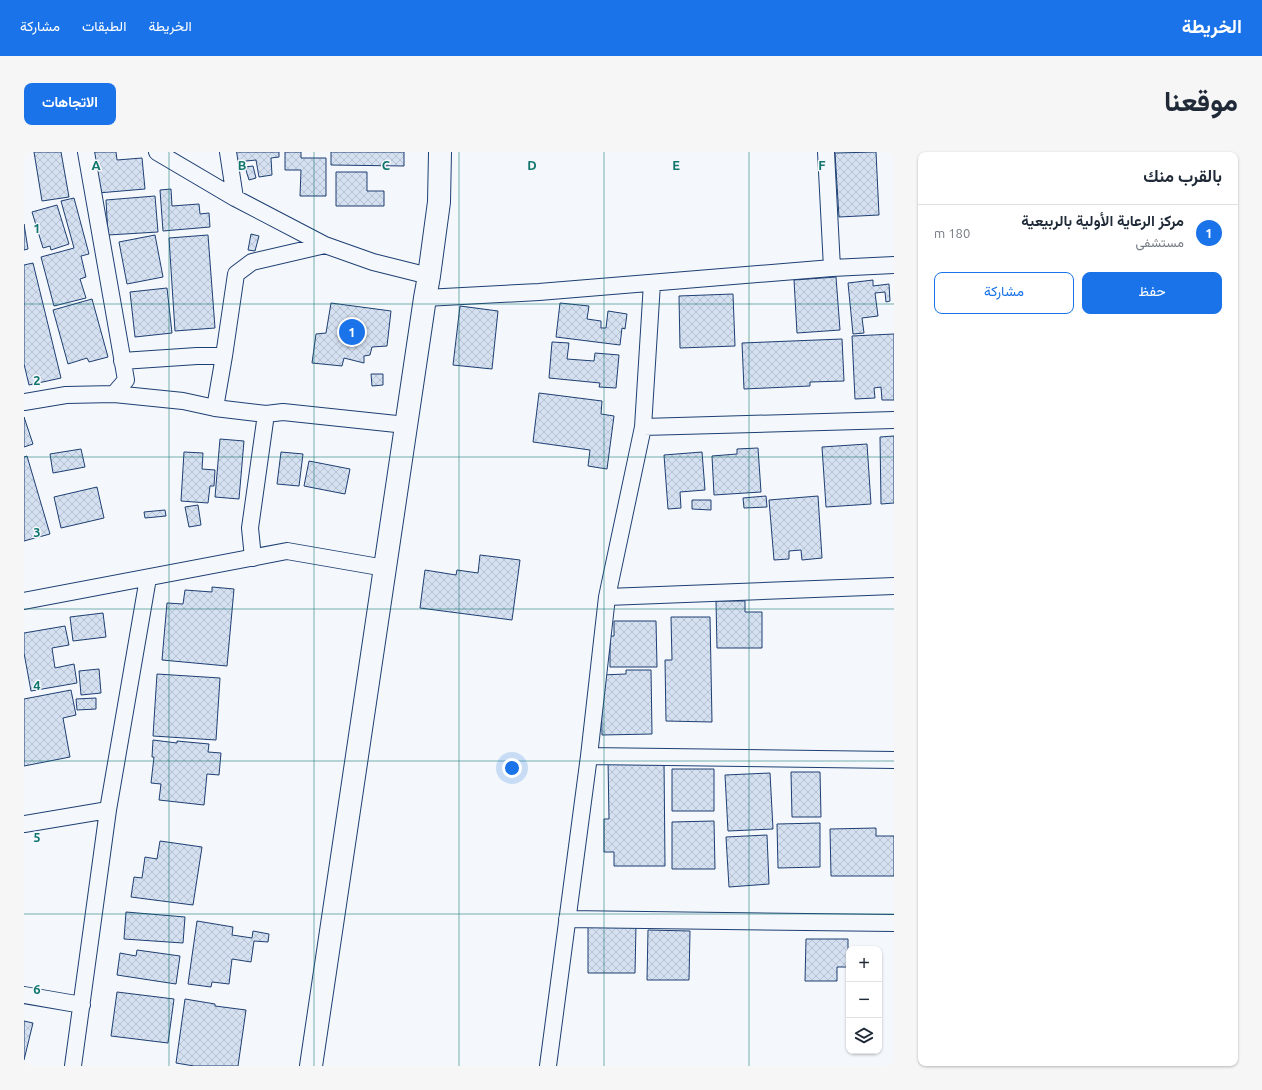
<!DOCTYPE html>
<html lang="ar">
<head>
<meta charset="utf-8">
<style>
  body { margin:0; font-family:Ubuntu,Vazirmatn,sans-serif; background:#f6f6f7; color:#1f2937; direction:rtl }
  .controls { position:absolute; right:12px; bottom:12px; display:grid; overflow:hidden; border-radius:8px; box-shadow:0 1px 3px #0004 }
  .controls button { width:36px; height:36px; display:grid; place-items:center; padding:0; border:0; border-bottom:1px solid #e0e1e3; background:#fff; color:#1f2937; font:20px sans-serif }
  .you { position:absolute; left:488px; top:616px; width:14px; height:14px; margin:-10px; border:3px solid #fff; border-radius:50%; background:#1a73e8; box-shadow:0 0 0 6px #1a73e833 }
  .badge { display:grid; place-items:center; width:26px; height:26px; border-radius:50%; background:#1a73e8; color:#fff; font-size:13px; font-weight:700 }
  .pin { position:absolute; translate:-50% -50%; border:2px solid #fff; box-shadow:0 1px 4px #0006 }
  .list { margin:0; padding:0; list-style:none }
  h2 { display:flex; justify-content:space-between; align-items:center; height:52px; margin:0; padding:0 16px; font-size:17px }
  h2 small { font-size:13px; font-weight:400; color:#747a83 }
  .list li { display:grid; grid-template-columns:26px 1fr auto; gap:12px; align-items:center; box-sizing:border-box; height:56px; padding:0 16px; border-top:1px solid #e0e1e3 }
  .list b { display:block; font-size:15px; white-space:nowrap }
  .list p { margin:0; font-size:13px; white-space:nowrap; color:#747a83 }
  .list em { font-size:13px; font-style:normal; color:#747a83 }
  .actions { display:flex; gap:8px; padding:12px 16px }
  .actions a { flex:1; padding:9px 0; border:1px solid #1a73e8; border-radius:8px; text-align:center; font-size:14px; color:#1a73e8 }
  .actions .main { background:#1a73e8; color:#fff }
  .icon { flex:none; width:22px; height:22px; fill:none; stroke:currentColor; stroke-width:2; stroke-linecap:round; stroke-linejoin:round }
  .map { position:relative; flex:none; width:870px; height:914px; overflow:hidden; direction:ltr; border-radius:8px }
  header { display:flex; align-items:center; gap:24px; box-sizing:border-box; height:56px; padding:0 20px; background:#1a73e8; color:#fff }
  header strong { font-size:19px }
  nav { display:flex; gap:22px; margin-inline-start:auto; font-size:14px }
  .intro { display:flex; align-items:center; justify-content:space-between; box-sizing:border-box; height:96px; padding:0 24px }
  h1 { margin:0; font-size:28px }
  .button { padding:10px 18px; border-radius:8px; background:#1a73e8; color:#fff; font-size:14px; font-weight:700 }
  main { display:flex; gap:24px; padding:0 24px }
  aside { flex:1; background:#fff; border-radius:8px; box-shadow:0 1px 3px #0004 }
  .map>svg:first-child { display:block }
  .building { fill:url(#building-cross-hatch); stroke:#1d3f73 }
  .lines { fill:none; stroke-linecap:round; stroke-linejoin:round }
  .minor-casing { stroke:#1d3f73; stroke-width:18 }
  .primary-casing { stroke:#1d3f73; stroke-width:24 }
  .minor { stroke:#f4f7fb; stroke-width:16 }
  .primary { stroke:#f4f7fb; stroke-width:22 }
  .grid { fill:none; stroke:#0f766e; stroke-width:1; stroke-opacity:0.55 }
  .grid-label { font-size:13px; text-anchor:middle; font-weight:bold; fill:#0f766e; stroke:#f4f7fb; stroke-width:3; stroke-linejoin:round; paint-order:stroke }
</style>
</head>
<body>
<header>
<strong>الخريطة</strong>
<nav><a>الخريطة</a><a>الطبقات</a><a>مشاركة</a></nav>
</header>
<div class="intro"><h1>موقعنا</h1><a class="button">الاتجاهات</a></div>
<main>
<aside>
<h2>بالقرب منك<small></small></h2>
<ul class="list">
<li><span class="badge">1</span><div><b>مركز الرعاية الأولية بالربيعية</b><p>مستشفى</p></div><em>180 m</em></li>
</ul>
<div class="actions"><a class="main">حفظ</a><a>مشاركة</a></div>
</aside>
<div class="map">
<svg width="870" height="914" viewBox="0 0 870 914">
  <defs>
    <pattern id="building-cross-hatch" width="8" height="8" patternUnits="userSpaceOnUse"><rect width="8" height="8" fill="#d5e0f0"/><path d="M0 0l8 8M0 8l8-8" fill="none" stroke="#b6c1d1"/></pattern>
  </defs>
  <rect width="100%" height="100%" fill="#f4f7fb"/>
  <path class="building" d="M 10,0 L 37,0 L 45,45 L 18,49 Z
    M 70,0 L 92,0 L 93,8 L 118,6 L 121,37 L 74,41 Z
    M 212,0 L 255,0 L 255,5 L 247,6 L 248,23 L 235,25 L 232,8 L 213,10 Z
    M 261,0 L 277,0 L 277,6 L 302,6 L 302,44 L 276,44 L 277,18 L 261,18 Z
    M 307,0 L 380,0 L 380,14 L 307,13 Z
    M 852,0 L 855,63 L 815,65 L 811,1 Z
    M 229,14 L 232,26 L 225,28 L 221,15 Z
    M 312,20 L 343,20 L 343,39 L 360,39 L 360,54 L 312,54 Z
    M 147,37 L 148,54 L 175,52 L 176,62 L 185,61 L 186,75 L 139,79 L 136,38 Z
    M 131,44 L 134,80 L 84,83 L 82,48 Z
    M 50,46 L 65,102 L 57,104 L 62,125 L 56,127 L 62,146 L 30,154 L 17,105 L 50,96 L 37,49 Z
    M 33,53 L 45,92 L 27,98 L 26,94 L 19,96 L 8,60 Z
    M 0,72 L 4,97 L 0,98 Z
    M 227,82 L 235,84 L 231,99 L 224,98 Z
    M 131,83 L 139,125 L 103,132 L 95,90 Z
    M 184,83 L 191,176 L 151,179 L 145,86 Z
    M 9,111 L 37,226 L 5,233 L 0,212 L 0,113 Z
    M 812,125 L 816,178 L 773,181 L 770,128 Z
    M 849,128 L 849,134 L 865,132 L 866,149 L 862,150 L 861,140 L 851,141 L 854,164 L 838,166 L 840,181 L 829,182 L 824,131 Z
    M 143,136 L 148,181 L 111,185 L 106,140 Z
    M 709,142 L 711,194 L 656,196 L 655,144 Z
    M 68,147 L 84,205 L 65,210 L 63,206 L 44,212 L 29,158 Z
    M 307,151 L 367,159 L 363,194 L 348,195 L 346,203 L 340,204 L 340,211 L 320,206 L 318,214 L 288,211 L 292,182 L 302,181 Z
    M 536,151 L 565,154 L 563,167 L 577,169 L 577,176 L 582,176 L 584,159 L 603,162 L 601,177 L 598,176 L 596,193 L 532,185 Z
    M 436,154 L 474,159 L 468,217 L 429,213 Z
    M 870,182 L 870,248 L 858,248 L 857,235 L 850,236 L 851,246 L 831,247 L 828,184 Z
    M 818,187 L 820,229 L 786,230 L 786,234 L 720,237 L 718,191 Z
    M 528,190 L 545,191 L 543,207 L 570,209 L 571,201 L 595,203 L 592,236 L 575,235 L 576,231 L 525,226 Z
    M 347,222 L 359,222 L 359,233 L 348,234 Z
    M 515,241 L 578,249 L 577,262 L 590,264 L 583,317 L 564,314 L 566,298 L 509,290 Z
    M 0,265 L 9,292 L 0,295 Z
    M 870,284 L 870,351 L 857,352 L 856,285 Z
    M 196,287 L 220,289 L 215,347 L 191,345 Z
    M 843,292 L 847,352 L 802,355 L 798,295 Z
    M 734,296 L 737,340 L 690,343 L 688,304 L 713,302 L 713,297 Z
    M 57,297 L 61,315 L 29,321 L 26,302 Z
    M 160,300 L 179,301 L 178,317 L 191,318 L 190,334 L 186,334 L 184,351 L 157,349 Z
    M 257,300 L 279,302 L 275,334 L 253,332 Z
    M 678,300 L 681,338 L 656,340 L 657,356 L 644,357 L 640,303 Z
    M 3,304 L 26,382 L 0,389 L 0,305 Z
    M 285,309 L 326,317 L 321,342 L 280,334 Z
    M 73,335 L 80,366 L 37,376 L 30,345 Z
    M 742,344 L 743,355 L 720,356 L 719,346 Z
    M 794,344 L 798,406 L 778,408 L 777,398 L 765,399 L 765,407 L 750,408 L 745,348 Z
    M 668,348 L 687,348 L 687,358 L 668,357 Z
    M 174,353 L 177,373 L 165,375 L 161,355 Z
    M 141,358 L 142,364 L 121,366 L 120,360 Z
    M 456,403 L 496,408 L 488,468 L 396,456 L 401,418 L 432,423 L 433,418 L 454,421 Z
    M 188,435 L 210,437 L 203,514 L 138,508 L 143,451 L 159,452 L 161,438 L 188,440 Z
    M 692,449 L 721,449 L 721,460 L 738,460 L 738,496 L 693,496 Z
    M 79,461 L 82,485 L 49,489 L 46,465 Z
    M 647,465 L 686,465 L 688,570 L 642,569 L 641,508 L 648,508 Z
    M 590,469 L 632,469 L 633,515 L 586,515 L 586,484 L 590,484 Z
    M 41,474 L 45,493 L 28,496 L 31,516 L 50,512 L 53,531 L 7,539 L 0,501 L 0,481 Z
    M 75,517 L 77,541 L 57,543 L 55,519 Z
    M 602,518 L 627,518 L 628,582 L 578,583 L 577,523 L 602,522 Z
    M 133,522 L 196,526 L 192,588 L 129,584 Z
    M 47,538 L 52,563 L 39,566 L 46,605 L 0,614 L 0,547 Z
    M 72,546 L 72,557 L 53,558 L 52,547 Z
    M 129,588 L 153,591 L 153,589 L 185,592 L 184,600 L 197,601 L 195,623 L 183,622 L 180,653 L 135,648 L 137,632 L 127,631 L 130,605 L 128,605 Z
    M 584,607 L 640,607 L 641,714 L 590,714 L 590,700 L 580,700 L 580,667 L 585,667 Z
    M 648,617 L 690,617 L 690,659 L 648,659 Z
    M 767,620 L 796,620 L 797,665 L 768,665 Z
    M 746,621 L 749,677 L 704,679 L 701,623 Z
    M 690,669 L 691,717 L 648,717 L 648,670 Z
    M 796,671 L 796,715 L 754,716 L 753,672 Z
    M 852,676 L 852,684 L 870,684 L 870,724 L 807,724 L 806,677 Z
    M 743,683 L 745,732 L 705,735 L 702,685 Z
    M 136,689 L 178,695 L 169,753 L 107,745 L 110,725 L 118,726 L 121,705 L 133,707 Z
    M 102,760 L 161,765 L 159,791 L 100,787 Z
    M 173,769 L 209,775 L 208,783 L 228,786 L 229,779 L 245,782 L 244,790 L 230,789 L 227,810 L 208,807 L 205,832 L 188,830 L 187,835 L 164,832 Z
    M 564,773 L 612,773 L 611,821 L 564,821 Z
    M 624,778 L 666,779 L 665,828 L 623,828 Z
    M 782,787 L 824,787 L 824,815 L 813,815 L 813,829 L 781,829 Z
    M 113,798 L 156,804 L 152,832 L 93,823 L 96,801 L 112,804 Z
    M 93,840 L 150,847 L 144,891 L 87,884 Z
    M 161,847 L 191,852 L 191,854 L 222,858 L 214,914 L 170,914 L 152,911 Z
    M 0,869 L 9,871 L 0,908 Z"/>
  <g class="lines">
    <g class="minor-casing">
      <path id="minor" d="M 133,0 L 211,46 L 301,93 L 349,110 L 405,124
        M 204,0 L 211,46
        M 802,0 L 808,116
        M 401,146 L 515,140 L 808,116 L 870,113
        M 200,204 L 212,122 L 228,110 L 301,93
        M 98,209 L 173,204 L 200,204 L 191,256
        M 90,242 L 159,249 L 191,256 L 242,262 L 259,260 L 382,273
        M 0,250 L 42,243 L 90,242 L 102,228 L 62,0
        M 619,275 L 870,268
        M 229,406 L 226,376 L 242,262
        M 583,445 L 870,434
        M 0,449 L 263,399 L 361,416
        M 565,604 L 870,608
        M 0,672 L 84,658
        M 543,767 L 870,771
        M 0,843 L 58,853
        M 49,914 L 84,658 L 124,426
        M 524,914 L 565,604 L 583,445 L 619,275 L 628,131"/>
    </g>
    <g class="primary-casing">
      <path id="primary" d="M 287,914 L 401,146 L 405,124 L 415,50 L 416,0"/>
    </g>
    <use href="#minor" class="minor"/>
    <use href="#primary" class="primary"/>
  </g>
  <path class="grid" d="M 145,0 L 145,914M 290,0 L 290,914M 435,0 L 435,914M 580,0 L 580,914M 725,0 L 725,914M 0,152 L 870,152M 0,305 L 870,305M 0,457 L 870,457M 0,609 L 870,609M 0,762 L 870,762"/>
  <g class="grid-label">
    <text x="72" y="18">A</text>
    <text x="218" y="18">B</text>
    <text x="362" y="18">C</text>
    <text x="508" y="18">D</text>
    <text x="652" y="18">E</text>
    <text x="798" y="18">F</text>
    <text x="13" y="81">1</text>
    <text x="13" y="233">2</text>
    <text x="13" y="385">3</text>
    <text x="13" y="538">4</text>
    <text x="13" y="690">5</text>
    <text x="13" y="842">6</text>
  </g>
</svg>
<div class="controls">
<button>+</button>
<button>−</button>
<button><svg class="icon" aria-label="layers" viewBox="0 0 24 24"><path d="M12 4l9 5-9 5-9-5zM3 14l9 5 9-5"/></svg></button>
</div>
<div class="you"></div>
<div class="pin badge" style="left:328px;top:180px">1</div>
</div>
</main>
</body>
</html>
